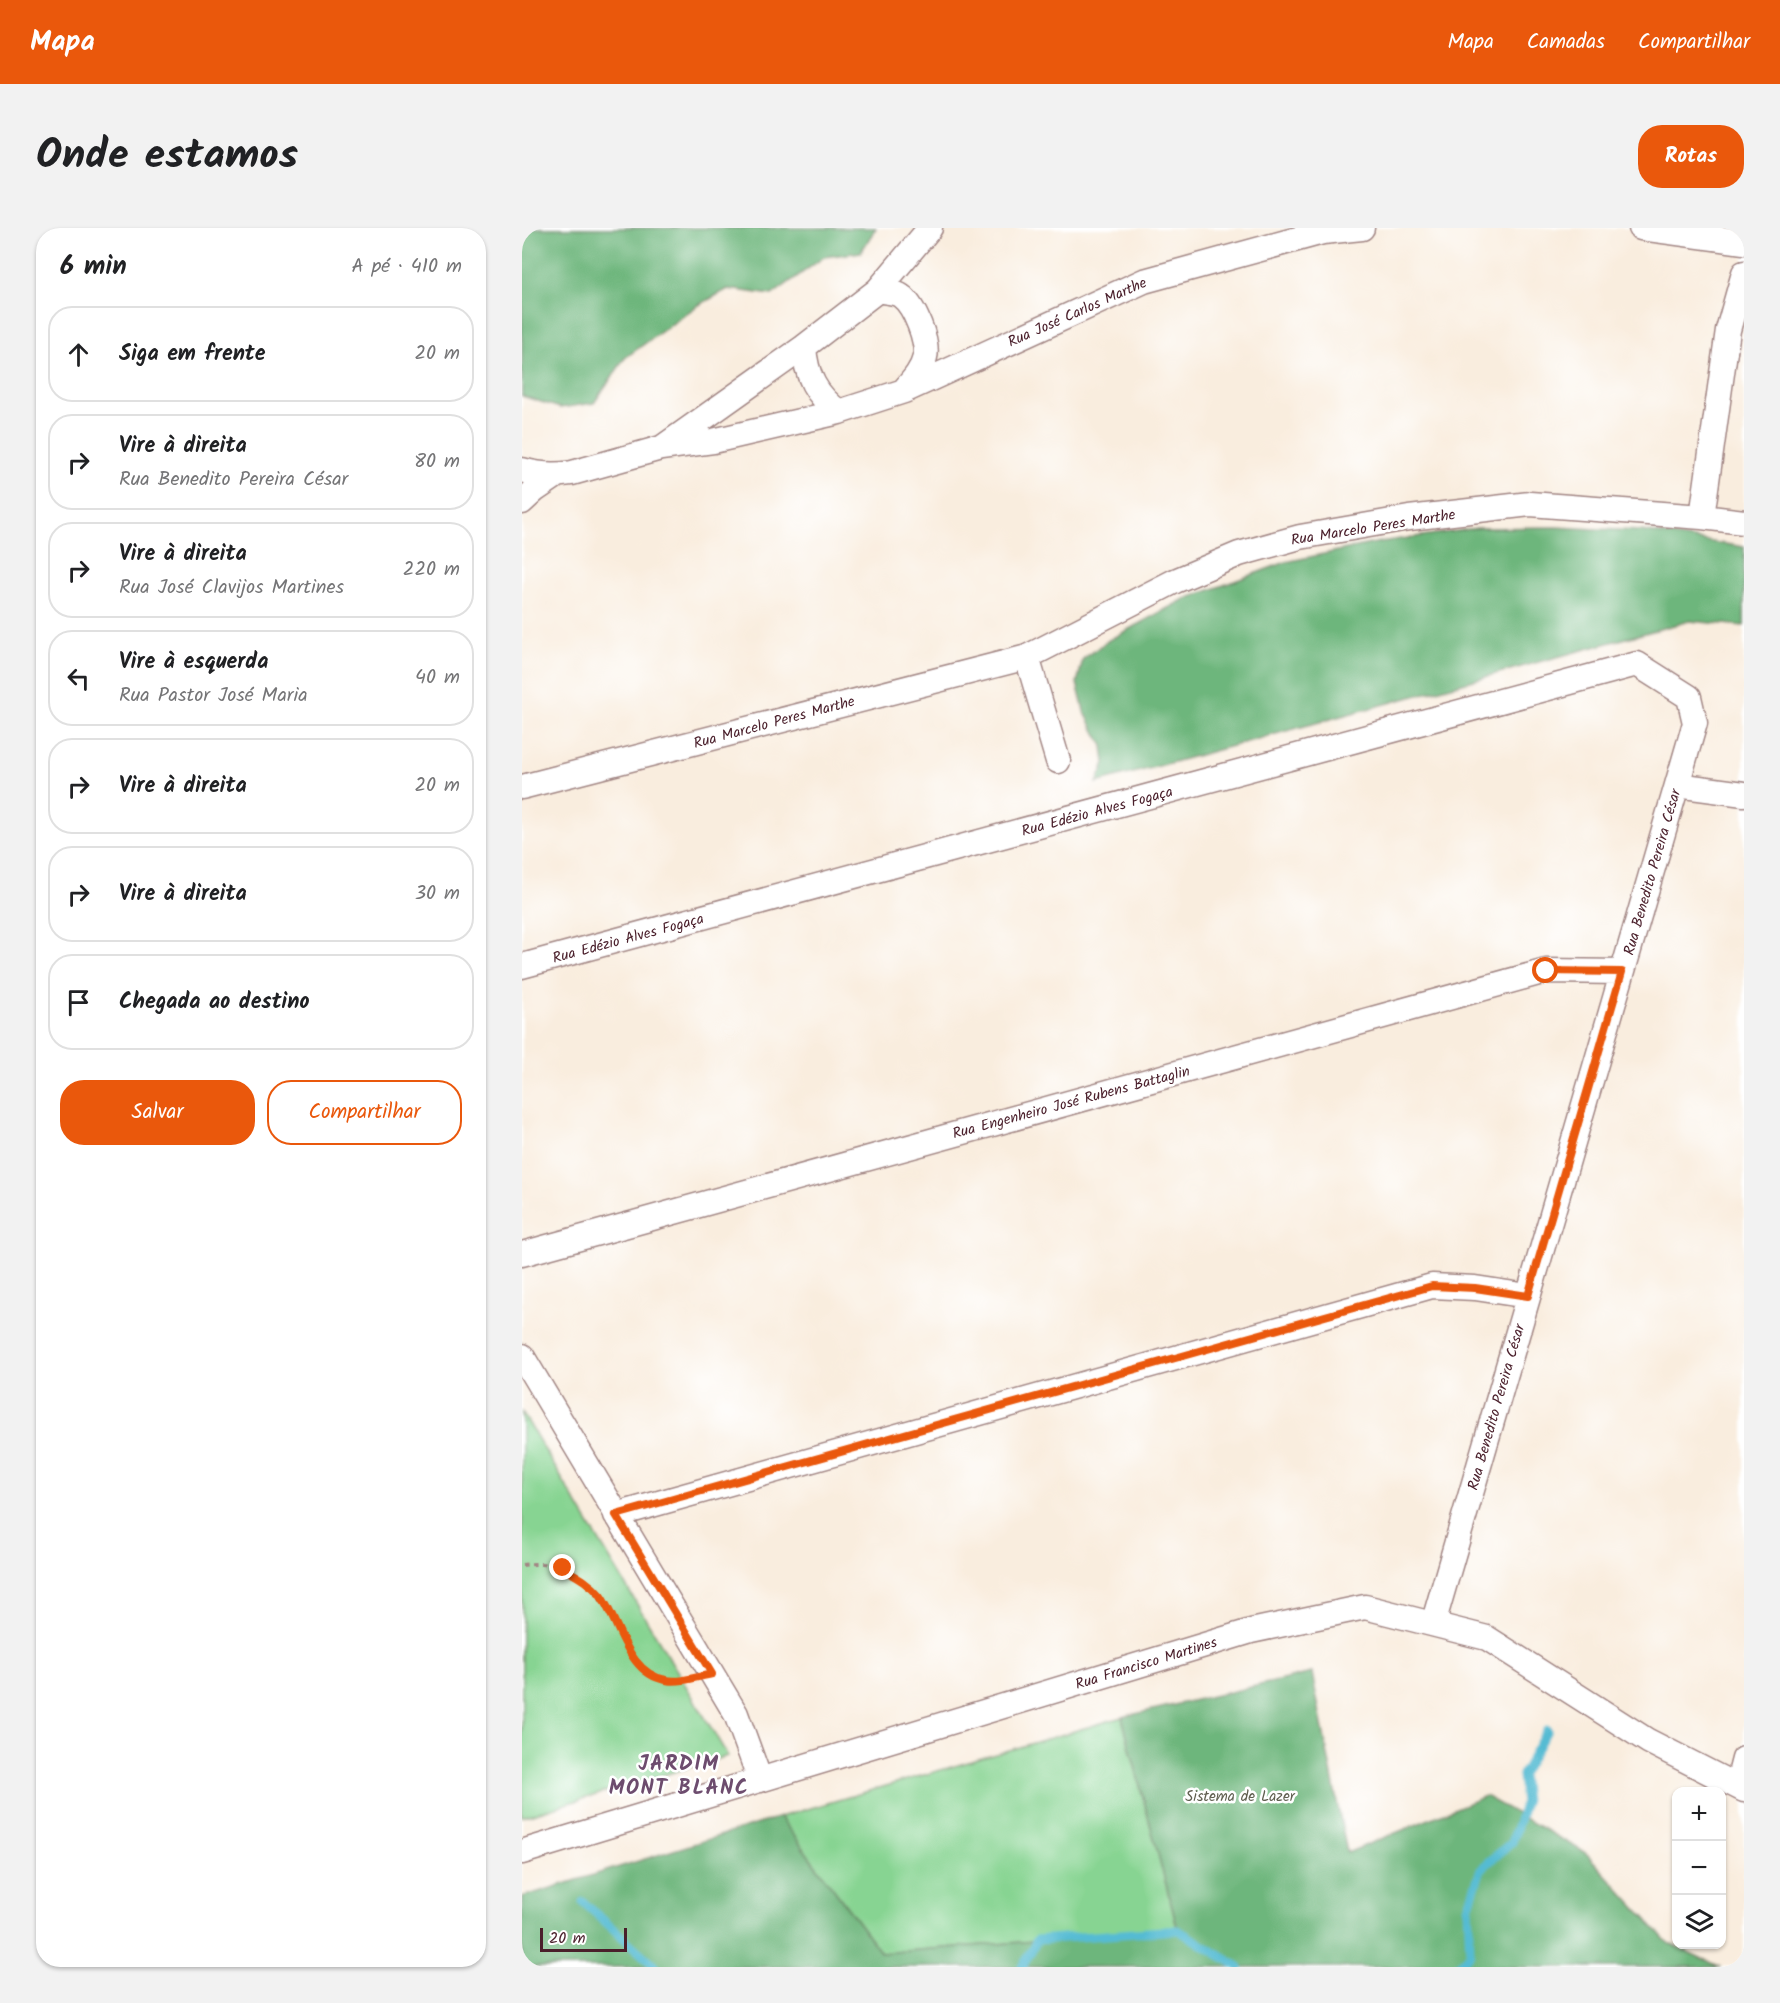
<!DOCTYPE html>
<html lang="pt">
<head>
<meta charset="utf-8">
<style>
  body { margin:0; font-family:Kalam,sans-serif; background:#f2f2f2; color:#202124 }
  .controls { position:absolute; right:18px; bottom:18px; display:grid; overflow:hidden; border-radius:12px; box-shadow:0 2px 4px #0004 }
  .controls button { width:54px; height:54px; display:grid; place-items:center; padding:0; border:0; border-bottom:2px solid #e0e0e0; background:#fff; color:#202124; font:30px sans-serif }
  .scale { position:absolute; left:18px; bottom:15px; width:87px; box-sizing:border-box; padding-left:6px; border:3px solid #4a1f2b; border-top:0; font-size:16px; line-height:21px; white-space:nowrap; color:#4a1f2b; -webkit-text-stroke:4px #fff; paint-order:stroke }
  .stop { position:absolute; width:18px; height:18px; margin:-14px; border:4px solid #ea580c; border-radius:50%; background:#fff }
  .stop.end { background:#ea580c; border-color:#fff; box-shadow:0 2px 6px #0008 }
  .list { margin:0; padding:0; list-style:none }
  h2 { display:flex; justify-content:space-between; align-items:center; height:78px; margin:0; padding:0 24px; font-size:26px }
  h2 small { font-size:20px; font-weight:400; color:#757577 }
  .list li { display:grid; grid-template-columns:39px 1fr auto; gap:18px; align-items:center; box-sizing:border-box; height:96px; margin:0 12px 12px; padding:0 12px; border:2px solid #e0e0e0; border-radius:24px }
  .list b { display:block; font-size:22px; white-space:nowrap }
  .list p { margin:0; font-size:20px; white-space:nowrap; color:#757577 }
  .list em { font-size:20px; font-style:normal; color:#757577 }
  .actions { display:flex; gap:12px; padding:18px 24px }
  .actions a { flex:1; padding:14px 0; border:2px solid #ea580c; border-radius:24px; text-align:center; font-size:21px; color:#ea580c }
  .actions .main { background:#ea580c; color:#fff }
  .icon { flex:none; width:33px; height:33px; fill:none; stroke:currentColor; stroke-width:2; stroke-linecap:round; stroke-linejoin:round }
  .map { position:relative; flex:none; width:1222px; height:1739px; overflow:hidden; border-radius:24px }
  header { display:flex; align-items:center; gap:36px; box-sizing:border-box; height:84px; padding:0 30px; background:#ea580c; color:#fff }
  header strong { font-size:28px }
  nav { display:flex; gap:33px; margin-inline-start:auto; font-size:21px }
  .intro { display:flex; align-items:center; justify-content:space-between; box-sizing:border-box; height:144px; padding:0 36px }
  h1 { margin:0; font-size:42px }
  .button { padding:15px 27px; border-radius:24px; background:#ea580c; color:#fff; font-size:21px; font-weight:700 }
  main { display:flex; gap:36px; padding:0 36px }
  aside { flex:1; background:#fff; border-radius:24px; box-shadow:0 2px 4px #0004 }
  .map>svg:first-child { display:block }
  .green { fill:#87d492; stroke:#687a5e; stroke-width:1.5 }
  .forest { fill:#6db67c; stroke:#5c6a54; stroke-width:1.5 }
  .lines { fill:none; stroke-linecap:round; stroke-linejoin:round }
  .stream { stroke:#55bbd3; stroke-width:9 }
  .street-casing { stroke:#a28684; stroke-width:27 }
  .path { stroke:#a28684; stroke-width:4; stroke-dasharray:4.5 4.5; stroke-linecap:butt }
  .street { stroke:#fff; stroke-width:24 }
  .route { stroke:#ea580c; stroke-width:8 }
  .labels { text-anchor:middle; stroke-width:5; stroke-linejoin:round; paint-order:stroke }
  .street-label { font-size:15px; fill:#4a1f2b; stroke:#fff }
  .park-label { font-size:15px; fill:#5f5e4f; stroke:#fff }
  .district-label { font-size:21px; font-weight:bold; letter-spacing:1.5px; fill:#6d4c6e; stroke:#fff }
</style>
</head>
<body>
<header>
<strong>Mapa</strong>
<nav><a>Mapa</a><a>Camadas</a><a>Compartilhar</a></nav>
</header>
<div class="intro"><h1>Onde estamos</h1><a class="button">Rotas</a></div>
<main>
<aside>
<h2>6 min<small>A pé · 410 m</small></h2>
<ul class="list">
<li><svg class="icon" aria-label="ahead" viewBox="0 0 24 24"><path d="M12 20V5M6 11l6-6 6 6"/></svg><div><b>Siga em frente</b></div><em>20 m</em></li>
<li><svg class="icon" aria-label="right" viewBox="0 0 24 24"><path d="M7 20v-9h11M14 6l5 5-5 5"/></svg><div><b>Vire à direita</b><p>Rua Benedito Pereira César</p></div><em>80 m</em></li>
<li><svg class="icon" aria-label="right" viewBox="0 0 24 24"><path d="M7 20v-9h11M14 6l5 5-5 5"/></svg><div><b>Vire à direita</b><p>Rua José Clavijos Martines</p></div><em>220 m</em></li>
<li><svg class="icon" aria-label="left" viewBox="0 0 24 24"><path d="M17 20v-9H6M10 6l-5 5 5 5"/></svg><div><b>Vire à esquerda</b><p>Rua Pastor José Maria</p></div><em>40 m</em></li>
<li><svg class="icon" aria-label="right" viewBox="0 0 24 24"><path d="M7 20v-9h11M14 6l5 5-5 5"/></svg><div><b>Vire à direita</b></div><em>20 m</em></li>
<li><svg class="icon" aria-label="right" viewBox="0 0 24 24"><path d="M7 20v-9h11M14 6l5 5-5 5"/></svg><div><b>Vire à direita</b></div><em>30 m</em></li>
<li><svg class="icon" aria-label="arrive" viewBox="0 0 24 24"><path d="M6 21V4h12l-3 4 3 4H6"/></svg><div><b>Chegada ao destino</b></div></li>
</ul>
<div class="actions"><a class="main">Salvar</a><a>Compartilhar</a></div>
</aside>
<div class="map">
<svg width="1222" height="1739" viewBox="0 0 1222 1739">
  <rect width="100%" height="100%" fill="#fff"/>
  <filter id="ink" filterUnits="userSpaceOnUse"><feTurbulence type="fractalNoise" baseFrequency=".0167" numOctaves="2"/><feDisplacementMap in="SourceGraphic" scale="12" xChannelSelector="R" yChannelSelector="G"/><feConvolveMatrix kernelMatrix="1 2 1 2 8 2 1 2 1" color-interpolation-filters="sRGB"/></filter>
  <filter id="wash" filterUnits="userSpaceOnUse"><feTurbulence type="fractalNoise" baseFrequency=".008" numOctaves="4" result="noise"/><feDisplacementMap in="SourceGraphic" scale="24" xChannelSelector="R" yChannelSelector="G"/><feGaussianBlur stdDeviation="1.35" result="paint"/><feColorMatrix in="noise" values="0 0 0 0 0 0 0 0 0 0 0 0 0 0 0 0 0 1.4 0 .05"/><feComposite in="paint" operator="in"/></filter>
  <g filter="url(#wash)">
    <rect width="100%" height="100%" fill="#f9edde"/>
    <path class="green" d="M 0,1184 L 206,1528 L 0,1589 Z
      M 600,1489 L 656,1702 L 359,1725 L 258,1589 Z"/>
    <path class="forest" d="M 0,0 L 354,0 L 339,24 L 302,29 L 250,67 L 206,61 L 175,78 L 103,130 L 72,175 L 38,180 L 0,168 Z
      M 1033,299 L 1119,303 L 1222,319 L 1222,398 L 1167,393 L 575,555 L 583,535 L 581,518 L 562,483 L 555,455 L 561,431 L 587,412 L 661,372 L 764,334 L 858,314 L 955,300 Z
      M 790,1445 L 825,1625 L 963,1568 L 1064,1625 L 1146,1715 L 1199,1739 L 0,1739 L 0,1669 L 258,1589 L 359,1725 L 656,1702 L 600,1489 Z"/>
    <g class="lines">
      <path class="stream" d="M 61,1674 L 134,1739
        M 500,1739 L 515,1712 L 656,1702 L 717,1739
        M 935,1739 L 948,1725 L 946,1680 L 959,1641 L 990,1614 L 1003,1574 L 1000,1547 L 1025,1502"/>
    </g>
  </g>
  <g filter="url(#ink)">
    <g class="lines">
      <g class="street-casing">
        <path id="street" d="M 1119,0 L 1222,14
          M 356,62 C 363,64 374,64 379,68 C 392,77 407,114 403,129 C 400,142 392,151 383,161
          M 282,119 C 284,148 294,167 317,184
          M 141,219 L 282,119 L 356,62 L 408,0
          M 0,242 C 17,247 32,248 50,245 L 139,220 L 191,213 L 317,184 L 382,163 L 622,53 L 801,4 L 840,0
          M 0,274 L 13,262 L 35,247
          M 1180,289 L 1206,102 L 1222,45
          M 505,429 L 536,533
          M 1155,557 L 1222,566
          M 0,559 L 505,429 L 653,353 L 717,326 L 778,309 L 887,290 L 1008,276 L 1180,289 L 1222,294
          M 0,738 L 1115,436 L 1167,469 L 1173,495 L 911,1396
          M 0,1026 L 1024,743 L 1100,744
          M 0,1128 L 214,1486 L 238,1552
          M 94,1287 L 910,1058 L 953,1060 L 1006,1068
          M 1215,1558 L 1222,1531
          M 0,1624 L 729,1403 L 843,1379 L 965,1410 L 1126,1513 L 1222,1562"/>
      </g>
      <path class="path" d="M 0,1337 C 60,1330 75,1362 100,1408 C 106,1420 112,1434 123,1443 C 134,1452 149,1452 162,1452"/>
      <use href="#street" class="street"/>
    </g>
  </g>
  <g class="lines" filter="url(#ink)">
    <path class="route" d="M 41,1340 C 55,1348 67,1354 78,1367 C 98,1394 105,1446 144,1452 C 158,1455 175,1449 190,1446 L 94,1287 L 910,1058 L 953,1060 L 1006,1068 L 1100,744 L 1024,743"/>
  </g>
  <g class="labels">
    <g class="street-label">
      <text transform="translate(555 84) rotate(-24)" y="5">Rua José Carlos Marthe</text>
      <text transform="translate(851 299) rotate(-9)" y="5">Rua Marcelo Peres Marthe</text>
      <text transform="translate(252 494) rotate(-15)" y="5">Rua Marcelo Peres Marthe</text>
      <text transform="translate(575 583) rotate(-15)" y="5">Rua Edézio Alves Fogaça</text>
      <text transform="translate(1130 644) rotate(-74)" y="5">Rua Benedito Pereira César</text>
      <text transform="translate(106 710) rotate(-15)" y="5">Rua Edézio Alves Fogaça</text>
      <text transform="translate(549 874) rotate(-15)" y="5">Rua Engenheiro José Rubens Battaglin</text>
      <text transform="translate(974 1179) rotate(-74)" y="5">Rua Benedito Pereira César</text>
      <text transform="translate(624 1435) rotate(-17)" y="5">Rua Francisco Martines</text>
    </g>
    <g class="park-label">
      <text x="718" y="1573">Sistema de Lazer</text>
    </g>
    <g class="district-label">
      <text x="157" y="1542">JARDIM<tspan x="157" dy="24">MONT BLANC</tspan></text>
    </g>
  </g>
</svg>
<div class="controls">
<button>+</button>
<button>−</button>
<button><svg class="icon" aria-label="layers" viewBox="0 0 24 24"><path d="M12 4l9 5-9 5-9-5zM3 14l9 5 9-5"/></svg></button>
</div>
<div class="scale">20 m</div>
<div class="stop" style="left:1024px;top:743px"></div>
<div class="stop end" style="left:41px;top:1340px"></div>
</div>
</main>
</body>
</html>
